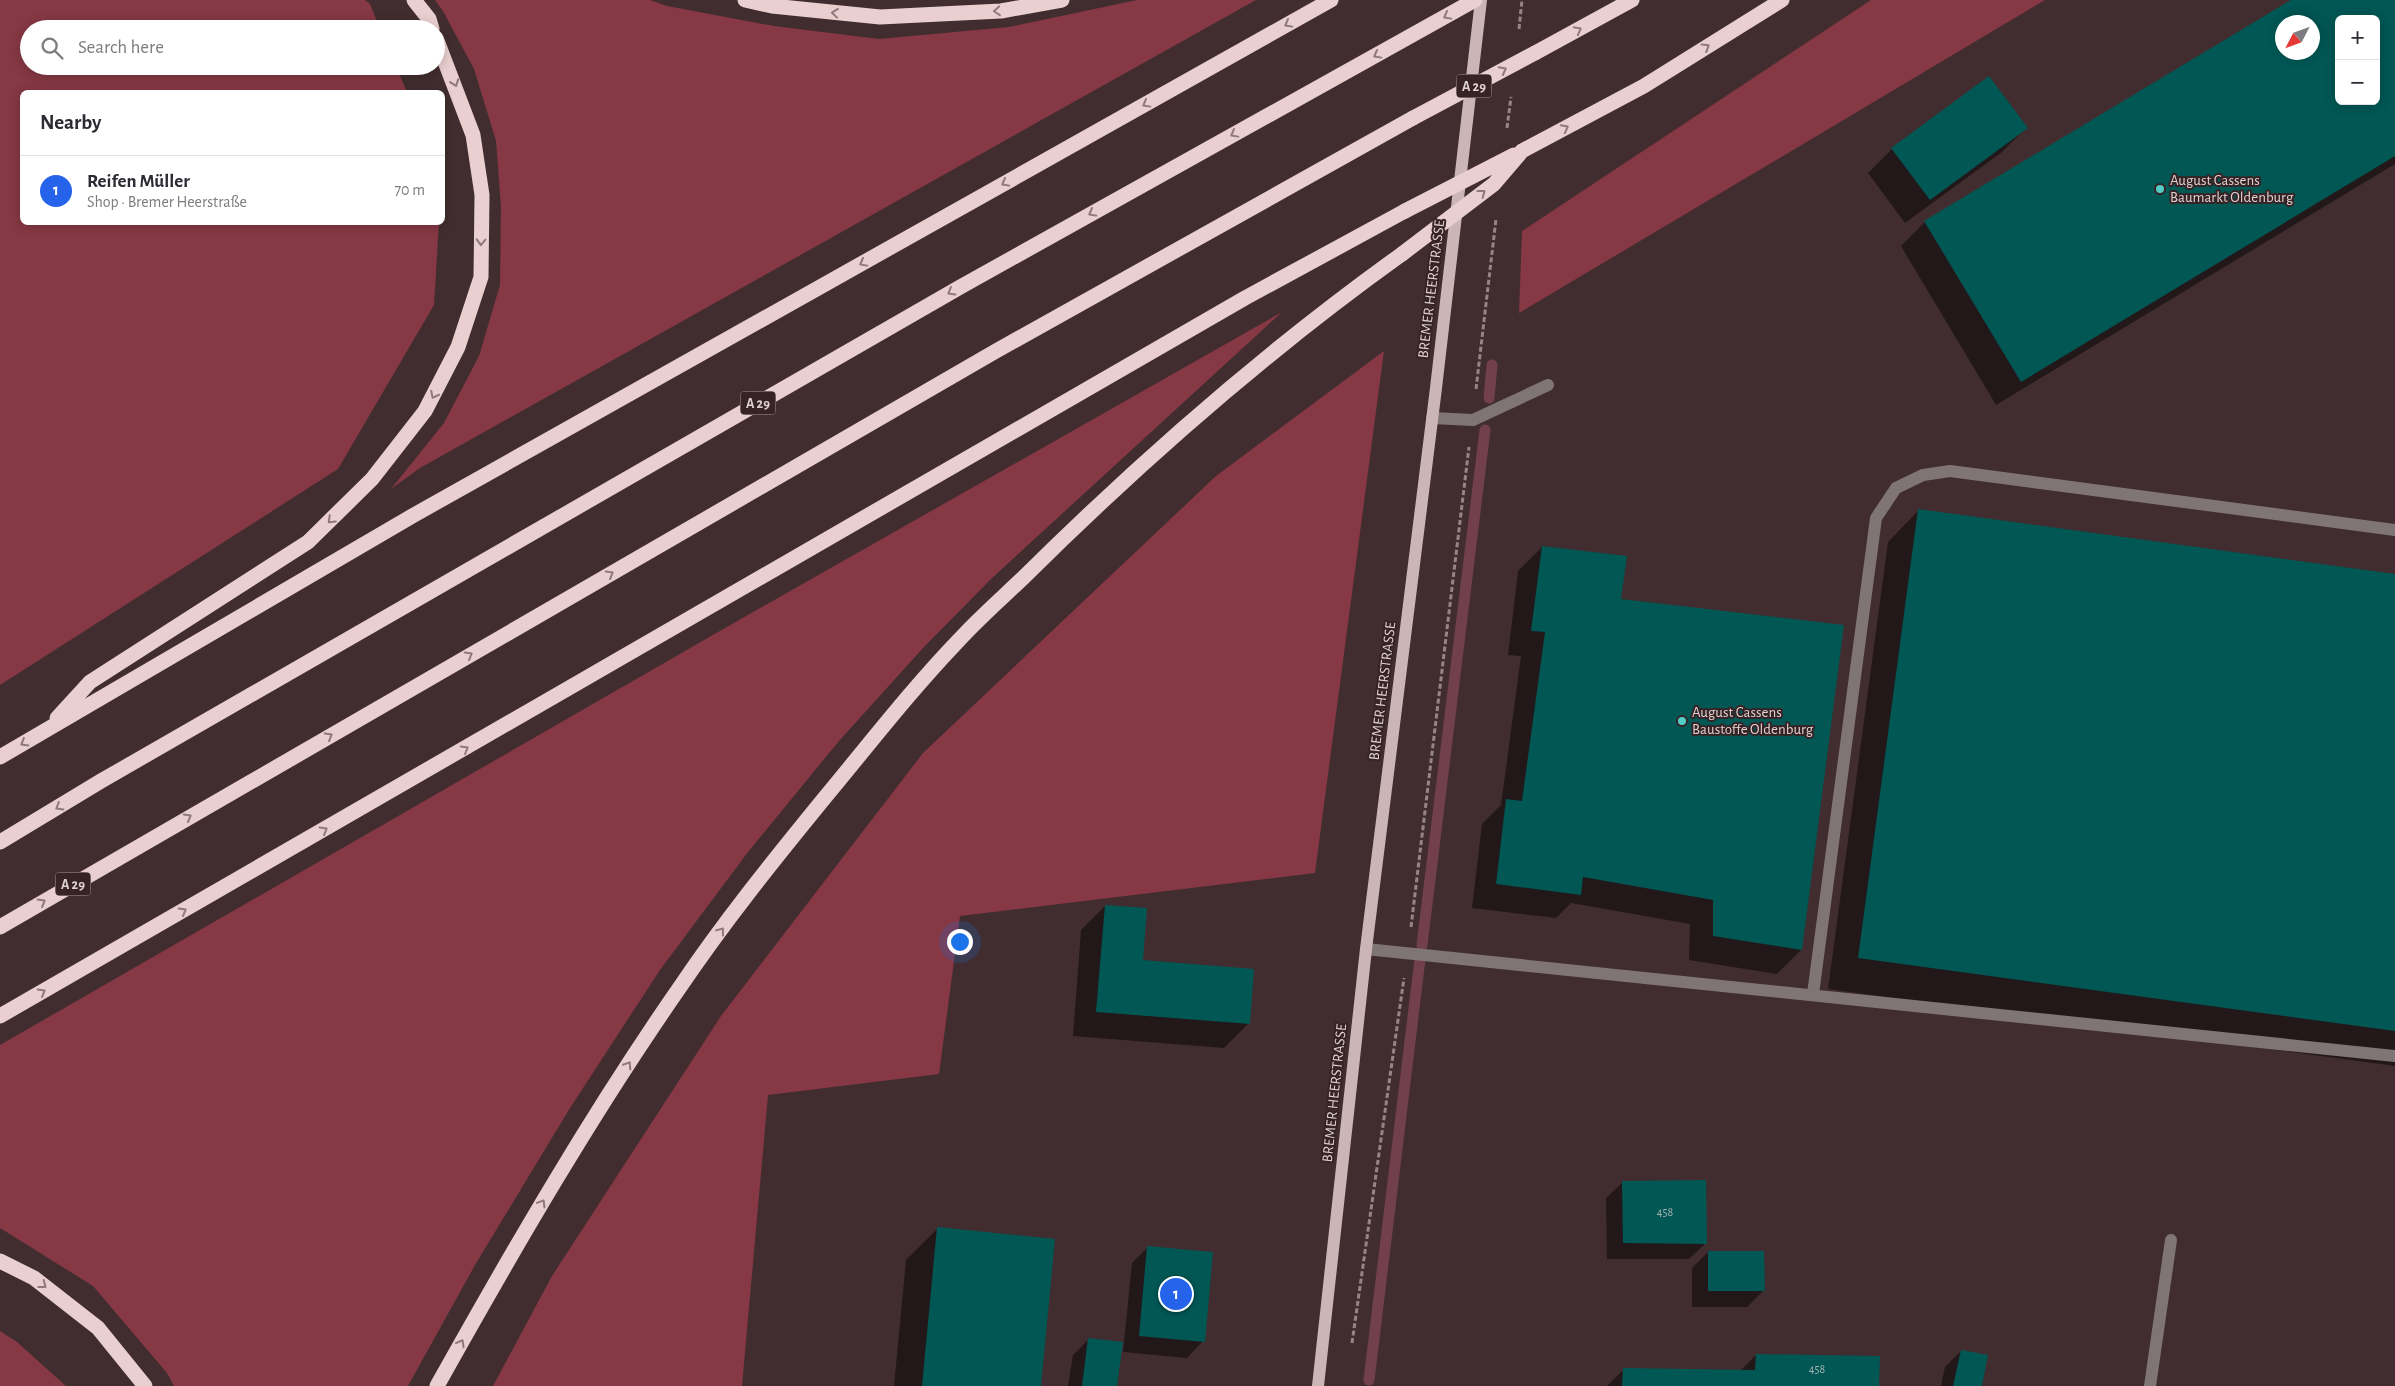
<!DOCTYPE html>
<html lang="en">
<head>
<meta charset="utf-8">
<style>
  body { margin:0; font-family:"Alegreya Sans",sans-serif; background:#f7f7f7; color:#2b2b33 }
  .controls { position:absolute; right:15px; top:15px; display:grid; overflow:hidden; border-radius:8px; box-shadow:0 2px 12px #0003 }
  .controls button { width:45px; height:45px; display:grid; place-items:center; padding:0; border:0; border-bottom:1px solid #e1e1e2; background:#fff; color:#2b2b33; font:25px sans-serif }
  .compass { position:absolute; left:2275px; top:15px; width:45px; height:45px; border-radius:50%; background:#fff; box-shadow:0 2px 12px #0003; rotate:229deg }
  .you { position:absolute; left:959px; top:941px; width:18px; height:18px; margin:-12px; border:4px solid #fff; border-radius:50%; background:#1a73e8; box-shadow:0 0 0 8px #1a73e833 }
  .badge { display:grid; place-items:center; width:32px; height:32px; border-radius:50%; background:#2563eb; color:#fff; font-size:16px; font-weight:700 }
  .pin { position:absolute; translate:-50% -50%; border:2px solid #fff; box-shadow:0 1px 5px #0006 }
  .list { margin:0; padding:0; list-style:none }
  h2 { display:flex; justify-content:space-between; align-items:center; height:65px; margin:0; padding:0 20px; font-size:21px }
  h2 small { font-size:16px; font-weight:400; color:#7c7c81 }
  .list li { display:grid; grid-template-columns:32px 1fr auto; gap:15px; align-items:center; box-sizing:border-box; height:70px; padding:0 20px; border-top:1px solid #e1e1e2 }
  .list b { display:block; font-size:19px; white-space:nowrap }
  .list p { margin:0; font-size:16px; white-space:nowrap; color:#7c7c81 }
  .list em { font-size:16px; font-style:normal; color:#7c7c81 }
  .icon { flex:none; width:28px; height:28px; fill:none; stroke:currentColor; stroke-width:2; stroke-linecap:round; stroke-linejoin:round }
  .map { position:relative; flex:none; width:2395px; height:1386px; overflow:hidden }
  .search { position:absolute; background:#fff; box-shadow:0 2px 12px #0003; left:20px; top:20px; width:425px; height:55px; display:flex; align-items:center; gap:12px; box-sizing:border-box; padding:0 18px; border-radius:28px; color:#7c7c81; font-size:19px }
  .panel { position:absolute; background:#fff; box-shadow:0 2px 12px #0003; left:20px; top:90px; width:425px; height:135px; border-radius:8px }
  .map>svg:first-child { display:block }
  .green { fill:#863844 }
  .shadow { fill:#0007; fill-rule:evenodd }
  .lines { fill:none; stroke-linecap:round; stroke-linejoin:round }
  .stream { stroke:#71404c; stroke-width:11 }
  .building { fill:#015754; fill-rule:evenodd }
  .path { stroke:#968587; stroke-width:3; stroke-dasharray:5 2.5; stroke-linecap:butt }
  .minor { stroke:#807575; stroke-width:12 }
  .major { stroke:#cbb5b7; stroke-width:12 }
  .highway { stroke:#e9cfd0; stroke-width:15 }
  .highway-bridge { stroke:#e9cfd0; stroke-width:15 }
  .oneway { stroke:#90797a }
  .poi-dot { fill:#54cdc8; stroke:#372325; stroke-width:2 }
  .labels { text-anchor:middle; stroke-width:4; stroke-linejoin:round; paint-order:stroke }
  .number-label { font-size:12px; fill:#a8b2b2 }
  .shield { fill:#372325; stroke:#ad9d9e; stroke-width:1 }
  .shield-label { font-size:14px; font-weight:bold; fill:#dfd1d2 }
  .poi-label { font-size:15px; fill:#dfd1d2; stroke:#372325; text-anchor:start }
  .street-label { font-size:15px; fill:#dfd1d2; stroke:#372325 }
</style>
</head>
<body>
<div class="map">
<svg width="2395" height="1386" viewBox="0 0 2395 1386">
  <rect width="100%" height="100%" fill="#412d2f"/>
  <path class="green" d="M 0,0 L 365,0 L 370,4 L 380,29 L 29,29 L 29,66 L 396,66 L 407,92 L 22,92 L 22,222 L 439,223 L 434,305 L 338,469 L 0,685 Z
    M 435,0 L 650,0 L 667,6 L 774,26 L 879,39 L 1009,27 L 1137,0 L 1256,0 L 420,468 L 391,489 L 444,423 L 479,356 L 500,285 L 501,206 L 496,141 L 474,69 L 443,11 Z
    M 1871,0 L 2045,0 L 1519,313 L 1522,231 Z
    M 1282,312 L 992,578 L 924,647 L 839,741 L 748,852 L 660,970 L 570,1108 L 475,1265 L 408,1386 L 174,1386 L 167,1373 L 93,1286 L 0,1228 L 0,1045 L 732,624 Z
    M 1384,351 L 1315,873 L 960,916 L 939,1074 L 768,1095 L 742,1386 L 493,1386 L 552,1276 L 721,1016 L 923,753 L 1216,476 Z
    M 0,1331 L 17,1342 L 66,1386 L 0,1386 Z"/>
  <path class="shadow" d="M 2294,0 L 2395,0 L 2395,164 L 1996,405 L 1901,246 L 1925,222 ZM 2339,19 L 2376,19 L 2376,101 L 2339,101 ZM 2282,22 L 2312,22 L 2312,52 L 2282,52 Z
    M 2026,128 L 2002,152 L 1905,223 L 1868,173 L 1892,149 Z
    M 1919,510 L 2395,575 L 2395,1066 L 1828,989 L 1888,542 Z
    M 1542,547 L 1619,601 L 1801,950 L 1777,974 L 1689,960 L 1690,924 L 1571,903 L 1556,918 L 1472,908 L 1482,824 L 1501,805 L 1521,656 L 1508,655 L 1518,571 Z
    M 1105,906 L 1142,961 L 1248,1024 L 1224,1048 L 1073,1036 L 1081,930 Z
    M 1623,1182 L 1706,1243 L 1689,1259 L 1607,1259 L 1606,1198 Z
    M 937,1229 L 1039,1386 L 894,1386 L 906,1260 Z
    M 1148,1247 L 1203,1341 L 1187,1358 L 1123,1352 L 1132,1263 Z
    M 1708,1252 L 1763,1291 L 1747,1307 L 1692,1307 L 1692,1268 Z
    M 1089,1339 L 1116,1386 L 1068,1386 L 1073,1355 Z
    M 1961,1351 L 1980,1386 L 1941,1386 L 1945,1367 Z
    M 1756,1355 L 1878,1386 L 1607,1386 L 1623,1370 L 1740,1371 Z"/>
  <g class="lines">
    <path class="stream" d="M 1489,398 L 1492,365
      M 1422,945 L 1485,430
      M 1369,1380 L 1420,959"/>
  </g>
  <path class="building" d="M 2291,0 L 2395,0 L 2395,156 L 2021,382 L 1924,221 ZM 2339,19 L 2376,19 L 2376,101 L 2339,101 ZM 2282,22 L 2312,22 L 2312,52 L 2282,52 Z
    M 1989,76 L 2028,128 L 1930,200 L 1891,148 Z
    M 1918,509 L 2395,574 L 2395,1031 L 1858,958 Z
    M 1542,546 L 1627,556 L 1621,599 L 1844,625 L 1802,950 L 1713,936 L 1713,900 L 1583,877 L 1581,895 L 1496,884 L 1506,799 L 1522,801 L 1545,632 L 1531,631 Z
    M 1105,905 L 1147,908 L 1143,960 L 1254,969 L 1250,1024 L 1096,1012 Z
    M 1706,1180 L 1707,1244 L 1623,1243 L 1622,1181 Z
    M 937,1227 L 1055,1239 L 1041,1386 L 922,1386 Z
    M 1147,1246 L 1213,1252 L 1205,1342 L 1139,1336 Z
    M 1708,1251 L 1764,1251 L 1765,1291 L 1708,1291 Z
    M 1088,1338 L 1123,1342 L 1117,1386 L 1082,1386 Z
    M 1961,1350 L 1988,1355 L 1982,1386 L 1953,1386 Z
    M 1756,1354 L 1880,1356 L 1879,1386 L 1622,1386 L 1623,1368 L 1755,1370 Z"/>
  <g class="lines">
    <path class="path" d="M 1519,29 L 1522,0
      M 1507,128 L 1511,97
      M 1476,389 L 1496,219
      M 1411,927 L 1469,447
      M 1352,1343 L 1404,978"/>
    <path class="minor" d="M 1432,418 L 1473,420 L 1548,385
      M 1366,949 L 2395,1056
      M 1813,994 L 1876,518 L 1896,488 L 1923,475 L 1950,471 L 2395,530
      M 2150,1386 L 2171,1240"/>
    <path class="major" d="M 1318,1386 L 1366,949 L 1436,388 L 1481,0"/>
    <path class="highway" d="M 414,0 L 429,19 L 432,29
      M 745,0 L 772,6 L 880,17 L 1001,11 L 1062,0
      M 1535,53 L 1632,0
      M 1522,151 L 1644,86 L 1782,0
      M 57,718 L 90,682 L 308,542 L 372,479 L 425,411 L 458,347 L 481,277 L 482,195 L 473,135 L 436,38
      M 0,757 L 414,515 L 1331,0
      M 0,842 L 101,781 L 962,286 L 1475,0
      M 0,927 L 996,351 L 1413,118
      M 0,1016 L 1245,298 L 1405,211
      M 0,1261 L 34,1278 L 98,1328 L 145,1386
      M 437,1386 C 513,1250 591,1115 680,987 C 724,922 773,861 822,801 C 867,747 910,691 959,640 C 979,618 1002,598 1024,577 C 1141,461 1268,350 1402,254"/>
    <path class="highway-bridge" d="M 1413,118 L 1535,53
      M 1405,211 L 1514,155
      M 1402,254 L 1494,184 L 1522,151"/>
  </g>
  <defs><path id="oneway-chevron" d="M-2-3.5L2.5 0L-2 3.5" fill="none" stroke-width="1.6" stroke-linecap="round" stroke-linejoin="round" transform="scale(1.25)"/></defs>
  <g class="oneway">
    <use href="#oneway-chevron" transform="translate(997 11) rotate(175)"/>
    <use href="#oneway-chevron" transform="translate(835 13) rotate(-174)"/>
    <use href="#oneway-chevron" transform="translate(1447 16) rotate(151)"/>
    <use href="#oneway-chevron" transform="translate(1288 24) rotate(151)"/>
    <use href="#oneway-chevron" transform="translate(1578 30) rotate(-28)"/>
    <use href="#oneway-chevron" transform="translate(1706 47) rotate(-32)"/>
    <use href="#oneway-chevron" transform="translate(1377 55) rotate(151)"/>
    <use href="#oneway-chevron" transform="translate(1503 70) rotate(-28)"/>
    <use href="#oneway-chevron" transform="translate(455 83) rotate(70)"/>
    <use href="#oneway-chevron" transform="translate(1146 104) rotate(151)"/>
    <use href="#oneway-chevron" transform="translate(1565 128) rotate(-28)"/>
    <use href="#oneway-chevron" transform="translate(1234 134) rotate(151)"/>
    <use href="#oneway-chevron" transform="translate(1005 183) rotate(151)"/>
    <use href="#oneway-chevron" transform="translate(1482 193) rotate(-37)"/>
    <use href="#oneway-chevron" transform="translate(1092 213) rotate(151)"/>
    <use href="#oneway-chevron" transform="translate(481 242) rotate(91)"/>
    <use href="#oneway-chevron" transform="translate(863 263) rotate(151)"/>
    <use href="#oneway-chevron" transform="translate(951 292) rotate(150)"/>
    <use href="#oneway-chevron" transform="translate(434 395) rotate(117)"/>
    <use href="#oneway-chevron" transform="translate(331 520) rotate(136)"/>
    <use href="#oneway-chevron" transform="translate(610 574) rotate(-30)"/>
    <use href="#oneway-chevron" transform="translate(469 655) rotate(-30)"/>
    <use href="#oneway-chevron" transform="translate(329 736) rotate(-30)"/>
    <use href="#oneway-chevron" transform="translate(24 743) rotate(149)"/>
    <use href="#oneway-chevron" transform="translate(465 749) rotate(-30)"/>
    <use href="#oneway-chevron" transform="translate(59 807) rotate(149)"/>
    <use href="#oneway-chevron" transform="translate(188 817) rotate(-30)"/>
    <use href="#oneway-chevron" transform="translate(324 830) rotate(-30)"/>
    <use href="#oneway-chevron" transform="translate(42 902) rotate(-31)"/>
    <use href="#oneway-chevron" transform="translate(183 911) rotate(-30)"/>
    <use href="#oneway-chevron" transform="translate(721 931) rotate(-53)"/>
    <use href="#oneway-chevron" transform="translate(42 992) rotate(-30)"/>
    <use href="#oneway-chevron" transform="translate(628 1065) rotate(-57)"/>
    <use href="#oneway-chevron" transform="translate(542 1203) rotate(-59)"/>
    <use href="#oneway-chevron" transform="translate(43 1285) rotate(38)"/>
    <use href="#oneway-chevron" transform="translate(461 1343) rotate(-61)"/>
  </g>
  <g class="poi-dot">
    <circle cx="2160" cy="189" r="5"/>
    <circle cx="1682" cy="721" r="5"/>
  </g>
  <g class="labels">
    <g class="number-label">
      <text x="1665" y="1216">458</text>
      <text x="1817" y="1373">458</text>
    </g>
    <g class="shield">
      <rect x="1456.5" y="74.5" width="35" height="23" rx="4"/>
      <rect x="740.5" y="391.5" width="35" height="23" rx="4"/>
      <rect x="55.5" y="872.5" width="35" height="23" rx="4"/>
    </g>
    <g class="shield-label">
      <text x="1474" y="91">A 29</text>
      <text x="758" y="408">A 29</text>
      <text x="73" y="889">A 29</text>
    </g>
    <g class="poi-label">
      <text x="2170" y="185">August Cassens<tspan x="2170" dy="17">Baumarkt Oldenburg</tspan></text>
      <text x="1692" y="717">August Cassens<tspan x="1692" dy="17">Baustoffe Oldenburg</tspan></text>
    </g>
    <g class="street-label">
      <text transform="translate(1431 289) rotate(-83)" y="5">BREMER HEERSTRASSE</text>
      <text transform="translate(1382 691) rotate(-83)" y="5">BREMER HEERSTRASSE</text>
      <text transform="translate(1334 1093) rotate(-84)" y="5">BREMER HEERSTRASSE</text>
    </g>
  </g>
</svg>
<div class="controls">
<button>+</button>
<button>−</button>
</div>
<svg class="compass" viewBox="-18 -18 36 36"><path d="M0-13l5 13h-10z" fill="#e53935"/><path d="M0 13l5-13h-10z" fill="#7c7c81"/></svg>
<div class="you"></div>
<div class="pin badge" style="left:1176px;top:1294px">1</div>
<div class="search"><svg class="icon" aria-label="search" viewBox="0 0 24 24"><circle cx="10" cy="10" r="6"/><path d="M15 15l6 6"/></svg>Search here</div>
<section class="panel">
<h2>Nearby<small></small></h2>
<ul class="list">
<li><span class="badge">1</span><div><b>Reifen Müller</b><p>Shop · Bremer Heerstraße</p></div><em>70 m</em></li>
</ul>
</section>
</div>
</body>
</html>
